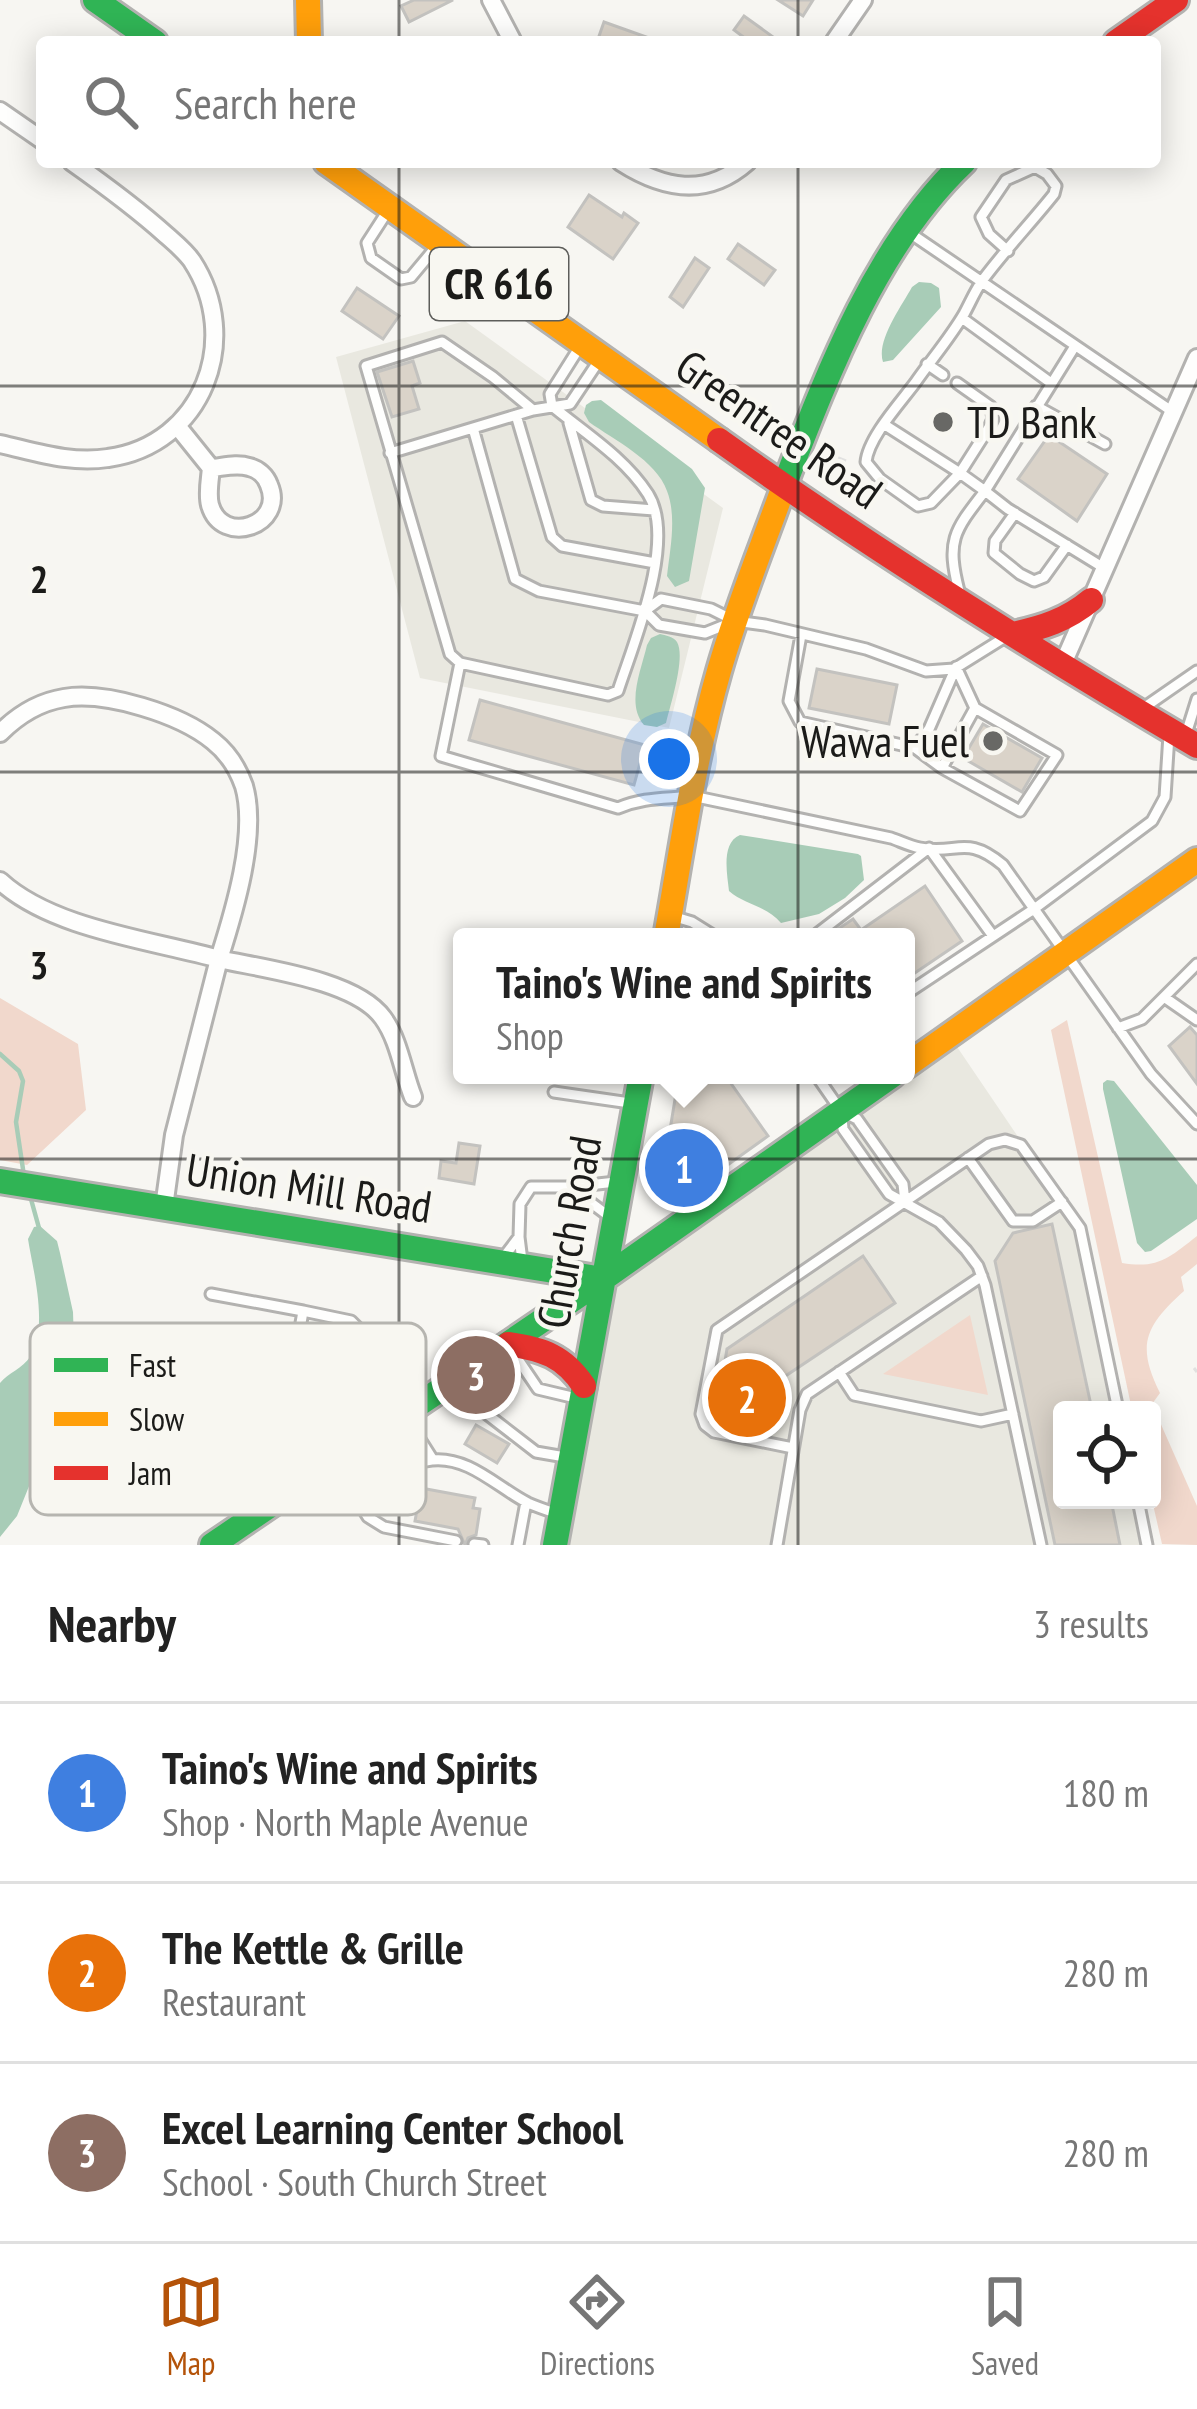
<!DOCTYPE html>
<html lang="en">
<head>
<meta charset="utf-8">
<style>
  body { margin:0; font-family:"PT Sans Narrow",sans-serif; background:#f2f2f2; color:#222 }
  .controls { position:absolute; right:36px; bottom:36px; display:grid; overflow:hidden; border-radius:12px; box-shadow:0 6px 30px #0003 }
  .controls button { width:108px; height:108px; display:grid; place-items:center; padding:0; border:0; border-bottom:3px solid #e0e0e0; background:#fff; color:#222; font:60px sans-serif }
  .you { position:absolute; left:669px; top:759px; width:42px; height:42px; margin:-30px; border:9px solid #fff; border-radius:50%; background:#1a73e8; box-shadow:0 0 0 18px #1a73e833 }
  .badge { display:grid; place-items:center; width:78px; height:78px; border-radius:50%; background:#b45309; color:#fff; font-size:39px; font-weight:700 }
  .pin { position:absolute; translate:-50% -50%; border:6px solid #fff; box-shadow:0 3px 12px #0006 }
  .popup { position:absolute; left:453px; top:928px; width:462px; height:156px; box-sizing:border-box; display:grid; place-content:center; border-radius:12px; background:#fff; filter:drop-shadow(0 3px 9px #0005); font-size:39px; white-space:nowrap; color:#767676 }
  .popup b { font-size:45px; color:#222 }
  .popup::after { content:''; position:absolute; left:50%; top:100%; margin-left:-24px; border:24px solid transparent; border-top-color:#fff }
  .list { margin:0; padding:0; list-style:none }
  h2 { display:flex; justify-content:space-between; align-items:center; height:156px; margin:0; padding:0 48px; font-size:51px }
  h2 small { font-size:39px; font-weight:400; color:#767676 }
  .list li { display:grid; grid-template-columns:78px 1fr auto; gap:36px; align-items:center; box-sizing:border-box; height:180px; padding:0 48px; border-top:3px solid #e0e0e0 }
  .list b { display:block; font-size:45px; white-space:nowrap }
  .list p { margin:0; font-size:39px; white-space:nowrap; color:#767676 }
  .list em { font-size:39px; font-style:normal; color:#767676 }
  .icon { flex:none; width:66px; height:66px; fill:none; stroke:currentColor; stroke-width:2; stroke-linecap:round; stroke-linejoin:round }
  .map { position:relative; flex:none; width:1197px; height:1545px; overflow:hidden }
  .search { position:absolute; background:#fff; box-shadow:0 6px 30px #0003; left:36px; right:36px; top:36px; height:132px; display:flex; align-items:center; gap:30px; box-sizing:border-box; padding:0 42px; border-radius:12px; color:#767676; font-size:45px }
  .sheet { height:696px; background:#fff }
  nav { display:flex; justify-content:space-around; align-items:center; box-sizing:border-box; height:168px; border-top:3px solid #e0e0e0; background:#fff; font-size:33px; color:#767676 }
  nav a { display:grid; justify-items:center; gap:6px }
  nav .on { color:#b45309 }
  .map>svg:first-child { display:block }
  .built { fill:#e9e8e0 }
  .green { fill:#f1d8cc }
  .water { fill:#a8ccb7 }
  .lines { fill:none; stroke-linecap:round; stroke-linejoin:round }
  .stream { stroke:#a8ccb7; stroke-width:4.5 }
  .building { fill:#dad3c9; stroke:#c3c2bf; stroke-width:3 }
  .lane-casing { stroke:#b3b2b0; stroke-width:15 }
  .street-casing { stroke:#b3b2b0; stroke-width:22 }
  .fast-casing { stroke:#b3b2b0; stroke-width:30 }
  .slow-casing { stroke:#b3b2b0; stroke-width:30 }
  .jam-casing { stroke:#b3b2b0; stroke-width:30 }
  .path { stroke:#e1e1e0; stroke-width:3; stroke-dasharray:9 6; stroke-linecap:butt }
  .lane { stroke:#fefefd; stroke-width:9 }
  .street { stroke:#fefefd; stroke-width:16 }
  .fast { stroke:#30b455; stroke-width:24 }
  .slow { stroke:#ff9f0a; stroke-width:24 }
  .jam { stroke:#e5322d; stroke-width:24 }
  .grid { fill:none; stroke:#1b1b19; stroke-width:3; stroke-opacity:0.55 }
  .poi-dot { fill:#686865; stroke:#f8f7f1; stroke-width:4.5 }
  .labels { text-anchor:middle; stroke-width:9; stroke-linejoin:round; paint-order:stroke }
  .shield { fill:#f8f7f1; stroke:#5d5d5a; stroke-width:3 }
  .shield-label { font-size:42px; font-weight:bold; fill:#1b1b19 }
  .poi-label { font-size:45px; fill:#1b1b19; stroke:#f8f7f1; text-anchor:start }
  .street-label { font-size:45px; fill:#1b1b19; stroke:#f8f7f1 }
  .key { fill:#f8f7f1; stroke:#b6b5b0; stroke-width:3 }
  .key-label { font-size:33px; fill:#1b1b19 }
  .grid-label { font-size:39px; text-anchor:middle; font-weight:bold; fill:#1b1b19; stroke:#f8f7f1; stroke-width:9; stroke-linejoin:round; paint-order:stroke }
</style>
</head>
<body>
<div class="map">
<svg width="1197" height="1545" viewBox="0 0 1197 1545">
  <rect width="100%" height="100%" fill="#f7f6f2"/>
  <path class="built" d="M 465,321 L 723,508 L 669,728 L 420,678 L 336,357 Z
    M 949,1035 L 1080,1228 L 1118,1410 L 1062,1410 L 1062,1500 L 1138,1500 L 1147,1545 L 555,1545 L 603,1279 Z"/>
  <path class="green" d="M 0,998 L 78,1044 L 86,1110 L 27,1165 L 0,1160 Z
    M 1067,1020 L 1122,1263 C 1158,1269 1169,1258 1197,1236 L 1197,1264 L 1181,1277 L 1184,1291 C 1145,1326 1136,1345 1160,1393 L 1152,1404 L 1197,1506 L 1197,1545 L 1162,1544 L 1152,1500 L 1152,1410 L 1132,1410 L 1051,1030 Z
    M 970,1315 L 988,1395 L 883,1374 Z"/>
  <path class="water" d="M 919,282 L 931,283 L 939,288 L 941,307 L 893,360 L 883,362 C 876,341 901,307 912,287 Z
    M 601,400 L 692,469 L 705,488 L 689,581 L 675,587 L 667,576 C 670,549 677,517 667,491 C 656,460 614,440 589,422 L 584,413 L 586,405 L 592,401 Z
    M 660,634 C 665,635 674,637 677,642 C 686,657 670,706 666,723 L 657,727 L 644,725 C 626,704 641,671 647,645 L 651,638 Z
    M 740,835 L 858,854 L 861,856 L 864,880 L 845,898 L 819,914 L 781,923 C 767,906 745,905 729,891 C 727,873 721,843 740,835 Z
    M 1107,1080 L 1114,1081 L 1197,1185 L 1197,1219 L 1151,1251 L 1145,1252 L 1137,1243 L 1103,1089 L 1103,1083 Z
    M 40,1226 L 57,1241 L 60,1253 L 73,1312 L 74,1343 L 59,1412 L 17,1516 L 0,1537 L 0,1383 C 8,1373 23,1368 30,1357 C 49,1327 33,1271 28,1239 L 34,1227 Z"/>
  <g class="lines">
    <path class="stream" d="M 0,1054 L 19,1071 L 23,1081 L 16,1122 L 24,1176
      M 29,1192 L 39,1228"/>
  </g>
  <path class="building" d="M 414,0 L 453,0 L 409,22 L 401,6 Z
    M 778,0 L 813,0 L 803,16 Z
    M 744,16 L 780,42 L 750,42 L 734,30 Z
    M 604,22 L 655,40 L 654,42 L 607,42 L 598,39 Z
    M 589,195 L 622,217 L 624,213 L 638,223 L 613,259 L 568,227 Z
    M 738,244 L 775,270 L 764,285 L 728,259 Z
    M 695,258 L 709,268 L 683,307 L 670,297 Z
    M 357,288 L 399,316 L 383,339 L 342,311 Z
    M 413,361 L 420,383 L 412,386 L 419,409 L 392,417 L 377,372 Z
    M 1049,435 L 1107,474 L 1077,521 L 1018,479 Z
    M 817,669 L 897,685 L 889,724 L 809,708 Z
    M 480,700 L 645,745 L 634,785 L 469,740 Z
    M 983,724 L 1042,758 L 1022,792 L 963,758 Z
    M 925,886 L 962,941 L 906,979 L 906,937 L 844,937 L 838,929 L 853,919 L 861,930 Z
    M 1190,1027 L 1197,1035 L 1197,1084 L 1169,1046 Z
    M 687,1075 L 725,1075 L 768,1136 L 669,1207 L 653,1184 L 660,1142 L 669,1136 L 678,1081 Z
    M 459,1143 L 480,1146 L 474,1184 L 439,1178 L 441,1161 L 456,1163 Z
    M 1052,1224 L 1092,1410 L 1062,1410 L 1062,1500 L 1111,1500 L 1120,1545 L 1055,1545 L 995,1261 L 1013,1233 Z
    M 863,1256 L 895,1303 L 778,1381 L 770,1424 L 716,1414 L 727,1349 Z
    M 476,1425 L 509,1444 L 497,1463 L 465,1444 Z
    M 421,1488 L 475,1498 L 473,1508 L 480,1509 L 476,1535 L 468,1538 L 465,1545 L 458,1529 L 415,1521 Z"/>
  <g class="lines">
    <g class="lane-casing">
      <path id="lane" d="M 387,212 L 367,243 L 371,258 L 401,279 L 411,277 L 436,247
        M 910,233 L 1173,412
        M 962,318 L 1051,383
        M 1075,346 L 985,491 L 1008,509 L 1104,568
        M 927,364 L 943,375
        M 957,383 L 991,407 L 993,419 L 988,429 L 960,473 L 985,491 C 954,531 946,540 959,591
        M 552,406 L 550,394 L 579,348
        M 1036,406 L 1105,444
        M 533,410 L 493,377 L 442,342 L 366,366 L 450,654 L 460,663 L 608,695 L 618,691 C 634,642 677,540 648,494 C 625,458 585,433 552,406
        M 516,415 L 552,537 L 562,546 L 655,563
        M 569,423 L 591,500 L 603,506 L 654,510
        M 885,425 L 960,473 L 931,503 L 918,506 L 880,479 L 866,462 C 868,438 900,403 915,383 C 931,360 950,338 964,314 C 970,303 975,291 982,281 C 1004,251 1031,223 1054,194 L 1056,186 L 1047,174 L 1035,167 L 1006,180 L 981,217 L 989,234 L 1008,251
        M 473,428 L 515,579 L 539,591 L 645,611 L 659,625 L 705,633 L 730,623
        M 390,453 L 533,410 L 570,404 L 600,359
        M 1015,513 L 995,541 L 994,553 L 1020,574 L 1034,581 L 1044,577 L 1067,545
        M 646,610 L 661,599 L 711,609 L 735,621 L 765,625 L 866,649 L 926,671 L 954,669 L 1007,636
        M 801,635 L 789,701 L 800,722 L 915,748 L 929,729 L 956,667
        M 460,663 L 441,756 L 618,808 C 644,797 664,799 692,796 L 891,838 C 900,841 910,846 920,848 C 958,855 966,834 1003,865 L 1151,1074 L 1197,1124
        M 956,667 L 975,708 L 1057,755 L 1020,811 L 942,768 L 975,708
        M 1142,709 L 1197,671
        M 1186,734 L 1197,699
        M 915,748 L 942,768
        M 672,916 L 692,922 L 716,937
        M 813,937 L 929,848 L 993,936
        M 906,994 L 1034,909 L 1152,821 L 1165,797 L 1169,735
        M 1164,997 L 1197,1020
        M 1118,1028 L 1142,1019 L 1197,964
        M 816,1075 L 841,1111 L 857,1119 L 903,1184 L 905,1202
        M 554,1092 L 630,1103
        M 842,1117 L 843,1129 L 889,1194 L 939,1222 L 966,1250 L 978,1266 L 985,1285 L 1041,1545
        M 968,1158 L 1013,1221 L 1033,1221 L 1062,1202
        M 610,1217 L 570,1187 L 616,1182
        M 519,1237 L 520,1204 L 531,1187 L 570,1187
        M 500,1262 L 519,1237 L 522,1261
        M 211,1294 L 303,1311
        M 511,1349 L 538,1389 L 580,1399
        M 839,1372 L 854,1395 L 981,1421 L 1013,1414
        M 463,1380 L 479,1408 L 536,1452 L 565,1457
        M 407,1419 L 433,1460
        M 322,1444 C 311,1436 301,1429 295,1417 C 284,1392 299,1339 303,1311 L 351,1321 L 367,1337 L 366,1358 L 356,1369 L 314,1399 L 322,1444 L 368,1517 L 384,1527 L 456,1541
        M 793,1448 L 714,1432 L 705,1425 L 701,1414 L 717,1330 L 989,1144 L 1005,1140 L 1021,1145 L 1080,1228 L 1118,1410
        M 353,1496 C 377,1483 404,1463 432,1460 C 469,1456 498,1488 528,1503 C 537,1507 546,1510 555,1513
        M 1138,1500 L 1147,1545
        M 474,1544 L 483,1545
        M 518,1545 L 526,1502
        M 777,1545 L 800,1410 L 807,1394 L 982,1276"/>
    </g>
    <g class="street-casing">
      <path id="street" d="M 491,0 L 513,42
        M 834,42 L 863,0
        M 0,111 L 42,140
        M 621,162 C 663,189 706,198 747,162
        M 178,427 L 211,468 C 223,467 237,463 249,467 C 258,469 266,476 269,485 C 286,525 222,547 210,505 C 207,494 210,479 211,468
        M 0,444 C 36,452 71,464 108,458 C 203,445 243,339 192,261 C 185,251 175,243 166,235 C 136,208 106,186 72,162
        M 1062,666 L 1197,358
        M 0,733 C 18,715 39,702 64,698 C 106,691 180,714 213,741 C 227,752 238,769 244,786 C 258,834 234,912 219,959 C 151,940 52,929 0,881
        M 164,1207 L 174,1135 L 219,959 C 264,969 356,980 383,1018 C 399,1040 403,1072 413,1097"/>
    </g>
    <g class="fast-casing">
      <path id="fast" d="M 95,0 L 155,42
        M 784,486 C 827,375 876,245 964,162
        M 0,1181 L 603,1279
        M 212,1545 L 603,1279 L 893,1075
        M 555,1545 L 641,1075"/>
    </g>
    <g class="slow-casing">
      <path id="slow" d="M 308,0 L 309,42
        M 326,162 L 719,440
        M 666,937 C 682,848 694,758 719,671 C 737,608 762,547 784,486
        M 906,1066 L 1197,860"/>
    </g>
    <g class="jam-casing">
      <path id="jam" d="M 1116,42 L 1176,0
        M 719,440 C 873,550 1034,650 1197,746
        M 1012,634 C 1042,628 1067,620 1091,600
        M 508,1344 C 543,1349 564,1356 584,1386"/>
    </g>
    <path class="path" d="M 824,452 L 846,461
      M 819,469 L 822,469
      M 1194,1368 L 1197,1372"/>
    <use href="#lane" class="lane"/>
    <use href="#street" class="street"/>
    <use href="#fast" class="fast"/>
    <use href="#slow" class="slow"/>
    <use href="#jam" class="jam"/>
  </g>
  <path class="grid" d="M 399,0 L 399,42M 798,0 L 798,42M 399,162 L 399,1545M 798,162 L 798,1545M 0,386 L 1197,386M 0,772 L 1197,772M 0,1159 L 1197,1159"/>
  <g class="poi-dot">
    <circle cx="943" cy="422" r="12"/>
    <circle cx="993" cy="741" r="12"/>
  </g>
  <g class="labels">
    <rect class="shield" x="430" y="248" width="138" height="72" rx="9"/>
    <g class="shield-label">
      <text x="499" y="299">CR 616</text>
    </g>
    <g class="poi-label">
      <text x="967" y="438">TD Bank</text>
      <text x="969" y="757" text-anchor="end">Wawa Fuel</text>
    </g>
    <g class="street-label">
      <text transform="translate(779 429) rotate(35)" y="16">Greentree Road</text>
      <text transform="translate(309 1188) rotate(9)" y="16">Union Mill Road</text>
      <text transform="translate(569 1232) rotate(-80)" y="16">Church Road</text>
    </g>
  </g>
  <rect x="30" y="1323" width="396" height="192" rx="18" class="key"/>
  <rect x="54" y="1358" width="54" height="14" fill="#30b455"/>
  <rect x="54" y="1412" width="54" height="14" fill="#ff9f0a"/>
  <rect x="54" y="1466" width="54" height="14" fill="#e5322d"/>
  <g class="key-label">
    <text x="129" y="1377">Fast</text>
    <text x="129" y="1431">Slow</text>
    <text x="129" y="1485">Jam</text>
  </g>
  <g class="grid-label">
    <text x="39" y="593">2</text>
    <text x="39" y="979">3</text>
  </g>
</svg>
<div class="controls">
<button><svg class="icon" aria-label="locate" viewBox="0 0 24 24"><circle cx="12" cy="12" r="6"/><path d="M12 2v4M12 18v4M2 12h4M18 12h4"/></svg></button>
</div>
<div class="you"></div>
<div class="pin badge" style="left:684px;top:1168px;background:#3f7fe0">1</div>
<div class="popup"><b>Taino's Wine and Spirits</b>Shop</div>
<div class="pin badge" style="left:747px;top:1398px;background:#e8710a">2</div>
<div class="pin badge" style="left:476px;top:1375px;background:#8d6e63">3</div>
<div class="search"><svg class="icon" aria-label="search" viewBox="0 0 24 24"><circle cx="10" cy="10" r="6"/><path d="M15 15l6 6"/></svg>Search here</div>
</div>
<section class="sheet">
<h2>Nearby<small>3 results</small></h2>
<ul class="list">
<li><span class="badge" style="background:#3f7fe0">1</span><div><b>Taino's Wine and Spirits</b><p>Shop · North Maple Avenue</p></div><em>180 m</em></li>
<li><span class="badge" style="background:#e8710a">2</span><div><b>The Kettle &amp; Grille</b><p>Restaurant</p></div><em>280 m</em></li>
<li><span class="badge" style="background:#8d6e63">3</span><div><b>Excel Learning Center School</b><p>School · South Church Street</p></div><em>280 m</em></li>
</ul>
</section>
<nav>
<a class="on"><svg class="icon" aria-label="map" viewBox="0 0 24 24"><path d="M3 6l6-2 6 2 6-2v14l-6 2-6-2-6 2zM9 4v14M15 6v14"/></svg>Map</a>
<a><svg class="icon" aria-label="directions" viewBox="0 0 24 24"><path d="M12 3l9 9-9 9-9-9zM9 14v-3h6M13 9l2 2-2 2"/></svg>Directions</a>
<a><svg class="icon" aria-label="saved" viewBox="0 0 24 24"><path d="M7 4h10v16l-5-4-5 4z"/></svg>Saved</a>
</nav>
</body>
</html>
